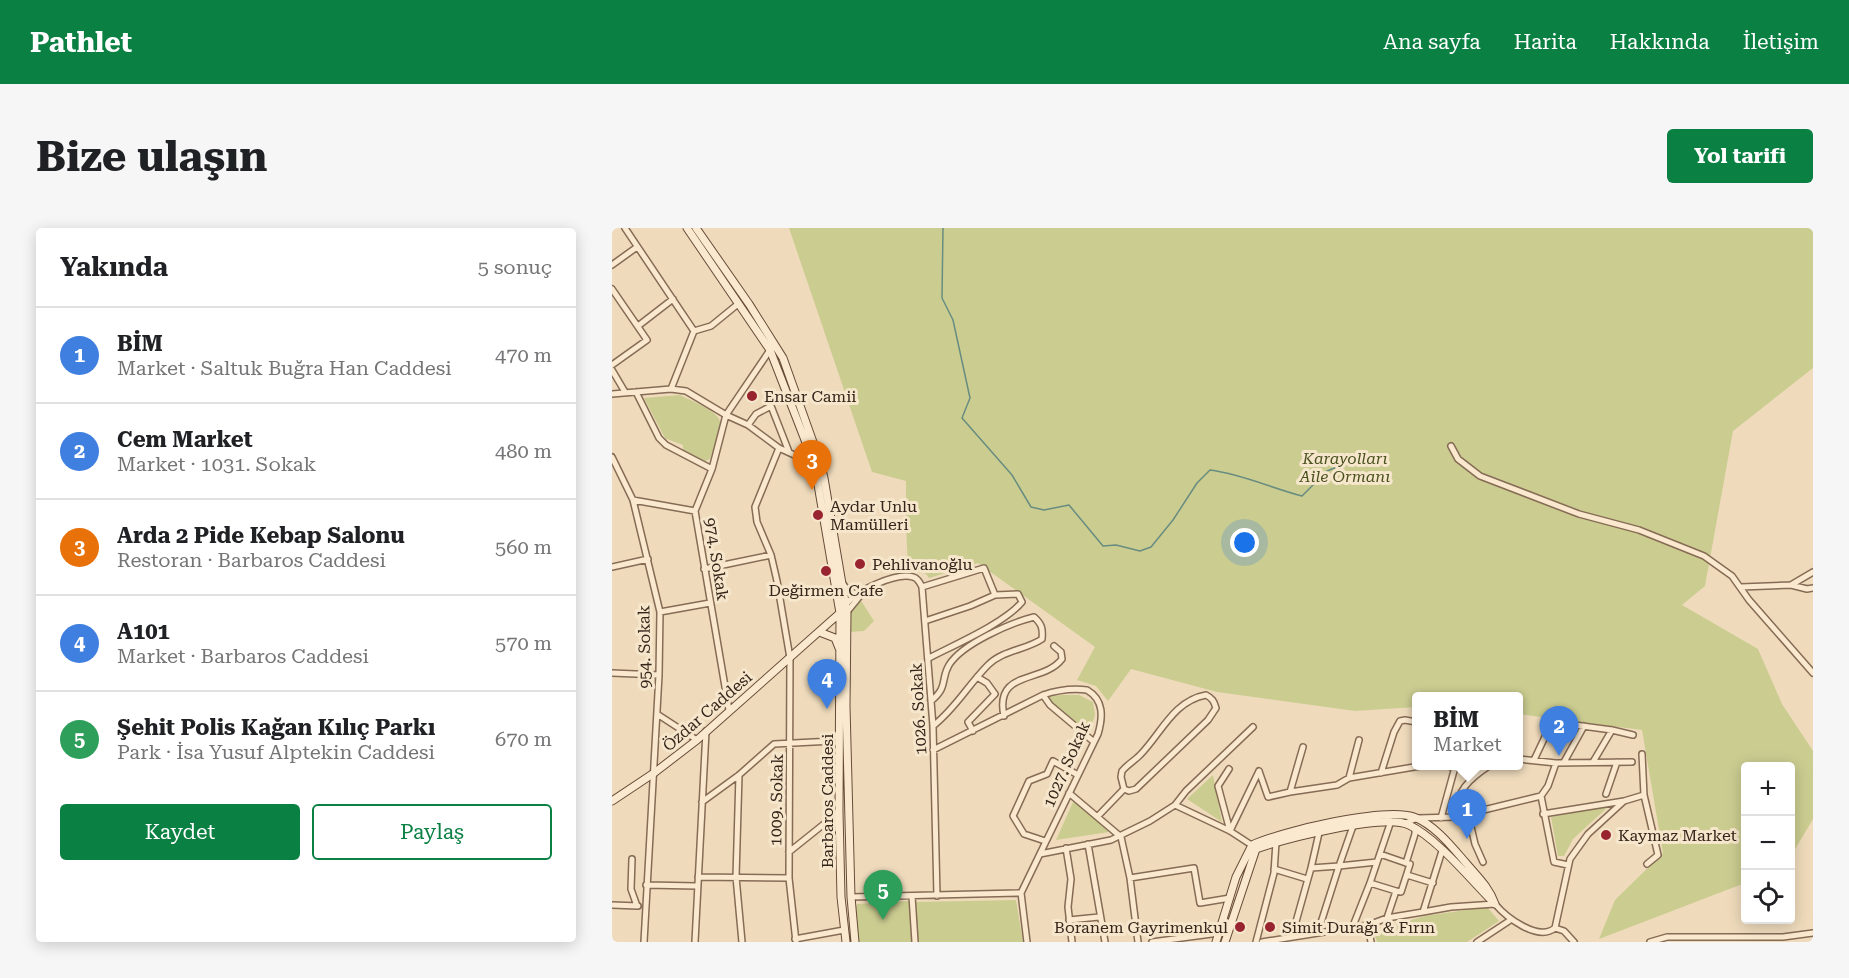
<!DOCTYPE html>
<html lang="tr">
<head>
<meta charset="utf-8">
<style>
  body { margin:0; font-family:"Roboto Serif",serif; background:#f6f6f6; color:#202124 }
  .controls { position:absolute; right:18px; bottom:18px; display:grid; overflow:hidden; border-radius:6px; box-shadow:0 3px 15px #0003 }
  .controls button { width:54px; height:54px; display:grid; place-items:center; padding:0; border:0; border-bottom:2px solid #e0e0e0; background:#fff; color:#202124; font:30px sans-serif }
  .you { position:absolute; left:633px; top:315px; width:21px; height:21px; margin:-15px; border:4px solid #fff; border-radius:50%; background:#1a73e8; box-shadow:0 0 0 9px #1a73e833 }
  .badge { display:grid; place-items:center; width:39px; height:39px; border-radius:50%; background:#0b8043; color:#fff; font-size:20px; font-weight:700 }
  .pin { position:absolute; translate:-50% -50px; filter:drop-shadow(0 2px 3px #0008) }
  .pin::after { content:''; position:absolute; top:32px; width:21px; height:18px; background:inherit; clip-path:polygon(0 0,100% 0,50% 100%) }
  .popup { position:absolute; left:800px; top:464px; width:111px; height:78px; box-sizing:border-box; display:grid; place-content:center; border-radius:6px; background:#fff; filter:drop-shadow(0 2px 4px #0005); font-size:20px; white-space:nowrap; color:#757577 }
  .popup b { font-size:22px; color:#202124 }
  .popup::after { content:''; position:absolute; left:50%; top:100%; margin-left:-12px; border:12px solid transparent; border-top-color:#fff }
  .list { margin:0; padding:0; list-style:none }
  h2 { display:flex; justify-content:space-between; align-items:center; height:78px; margin:0; padding:0 24px; font-size:26px }
  h2 small { font-size:20px; font-weight:400; color:#757577 }
  .list li { display:grid; grid-template-columns:39px 1fr auto; gap:18px; align-items:center; box-sizing:border-box; height:96px; padding:0 24px; border-top:2px solid #e0e0e0 }
  .list b { display:block; font-size:22px; white-space:nowrap }
  .list p { margin:0; font-size:20px; white-space:nowrap; color:#757577 }
  .list em { font-size:20px; font-style:normal; color:#757577 }
  .actions { display:flex; gap:12px; padding:18px 24px }
  .actions a { flex:1; padding:14px 0; border:2px solid #0b8043; border-radius:6px; text-align:center; font-size:21px; color:#0b8043 }
  .actions .main { background:#0b8043; color:#fff }
  .icon { flex:none; width:33px; height:33px; fill:none; stroke:currentColor; stroke-width:2; stroke-linecap:round; stroke-linejoin:round }
  .map { position:relative; flex:none; width:1201px; height:714px; overflow:hidden; border-radius:6px }
  header { display:flex; align-items:center; gap:36px; box-sizing:border-box; height:84px; padding:0 30px; background:#0b8043; color:#fff }
  header strong { font-size:28px }
  nav { display:flex; gap:33px; margin-inline-start:auto; font-size:21px }
  .intro { display:flex; align-items:center; justify-content:space-between; box-sizing:border-box; height:144px; padding:0 36px }
  h1 { margin:0; font-size:42px }
  .button { padding:15px 27px; border-radius:6px; background:#0b8043; color:#fff; font-size:21px; font-weight:700 }
  main { display:flex; gap:36px; padding:0 36px }
  aside { flex:1; background:#fff; border-radius:6px; box-shadow:0 3px 15px #0003 }
  .map>svg:first-child { display:block }
  .green { fill:#cbcc90 }
  .lines { fill:none; stroke-linecap:round; stroke-linejoin:round }
  .stream { stroke:#688d80; stroke-width:1.5 }
  .street-casing { stroke:#866b55; stroke-width:8 }
  .secondary-casing { stroke:#684c39; stroke-width:9 }
  .street { stroke:#fae9cf; stroke-width:5 }
  .secondary { stroke:#fae9cf; stroke-width:7 }
  .poi-dot { fill:#97242f; stroke:#f6e6cb; stroke-width:2 }
  .labels { text-anchor:middle; stroke-width:6; stroke-linejoin:round; paint-order:stroke }
  .poi-label { font-size:16px; fill:#35251b; stroke:#f6e6cb; text-anchor:start }
  .park-label { font-size:16px; font-style:italic; fill:#4a5220; stroke:#f6e6cb }
  .street-label { font-size:16px; fill:#35251b; stroke:#f6e6cb }
</style>
</head>
<body>
<header>
<strong>Pathlet</strong>
<nav><a>Ana sayfa</a><a>Harita</a><a>Hakkında</a><a>İletişim</a></nav>
</header>
<div class="intro"><h1>Bize ulaşın</h1><a class="button">Yol tarifi</a></div>
<main>
<aside>
<h2>Yakında<small>5 sonuç</small></h2>
<ul class="list">
<li><span class="badge" style="background:#3f7fe0">1</span><div><b>BİM</b><p>Market · Saltuk Buğra Han Caddesi</p></div><em>470 m</em></li>
<li><span class="badge" style="background:#3f7fe0">2</span><div><b>Cem Market</b><p>Market · 1031. Sokak</p></div><em>480 m</em></li>
<li><span class="badge" style="background:#e8710a">3</span><div><b>Arda 2 Pide Kebap Salonu</b><p>Restoran · Barbaros Caddesi</p></div><em>560 m</em></li>
<li><span class="badge" style="background:#3f7fe0">4</span><div><b>A101</b><p>Market · Barbaros Caddesi</p></div><em>570 m</em></li>
<li><span class="badge" style="background:#2e9e5b">5</span><div><b>Şehit Polis Kağan Kılıç Parkı</b><p>Park · İsa Yusuf Alptekin Caddesi</p></div><em>670 m</em></li>
</ul>
<div class="actions"><a class="main">Kaydet</a><a>Paylaş</a></div>
</aside>
<div class="map">
<svg width="1201" height="714" viewBox="0 0 1201 714">
  <rect width="100%" height="100%" fill="#efdbbc"/>
  <path class="green" d="M 177,0 L 1201,0 L 1201,140 L 1121,203 L 1093,358 L 1070,377 L 1146,421 L 1170,476 L 1201,523 L 1201,591 L 1179,628 L 1178,538 L 1134,538 L 1133,655 L 987,711 L 1003,672 L 1051,625 L 1030,502 L 906,486 L 906,468 L 804,468 L 804,479 L 743,483 L 605,464 L 519,441 L 496,473 L 484,458 L 465,452 L 483,419 L 366,335 L 317,350 L 314,346 L 296,341 L 294,297 L 294,253 L 260,244 Z
    M 68,167 C 80,174 109,182 109,198 C 109,208 101,221 98,231 L 93,233 L 71,222 L 71,217 L 55,211 L 54,212 L 32,170 Z
    M 248,371 L 262,393 L 252,403 L 237,404 L 236,382 Z
    M 449,467 L 467,467 L 481,474 L 483,487 L 477,506 L 441,477 L 437,469 Z
    M 601,547 L 610,594 L 575,571 Z
    M 461,574 L 474,582 L 497,604 L 444,612 Z
    M 997,578 L 961,611 L 952,628 L 946,628 L 939,589 Z
    M 404,672 L 411,714 L 306,714 L 303,674 Z
    M 297,673 L 300,714 L 247,714 C 244,703 240,687 245,676 Z
    M 875,679 L 887,693 L 855,714 L 765,714 L 762,703 L 813,688 Z"/>
  <g class="lines">
    <path class="stream" d="M 331,0 L 330,70 L 341,92 L 358,170 L 350,190 L 400,247 L 419,279 L 432,282 L 457,277 L 491,318 L 504,317 L 528,323 L 539,319 L 561,292 L 585,255 L 598,242 C 630,246 659,260 690,268 L 715,243 L 733,236"/>
    <g class="street-casing">
      <path id="street" d="M 13,0 L 82,103
        M 0,37 L 25,19
        M 0,61 L 35,112 L 0,137
        M 26,98 L 61,71
        M 82,103 L 99,98 L 126,76
        M 0,142 L 13,164
        M 59,161 L 82,103
        M 24,164 L 47,210 L 54,217 L 100,241
        M 0,166 L 59,161 L 74,163 L 114,187 L 136,197 L 167,220 L 189,230 L 202,230
        M 136,197 L 144,186 L 159,178 L 177,224
        M 839,218 L 846,231 L 868,248 L 967,286 L 1027,302 L 1092,328 L 1120,348 L 1137,372 L 1201,445
        M 167,220 L 143,279 L 145,294 L 159,327 L 165,353 L 178,430 L 177,650 L 184,714
        M 0,229 L 21,272 L 48,384 L 47,447 L 32,714
        M 21,272 L 83,283
        M 0,339 L 36,331
        M 92,341 L 159,327
        M 231,356 L 237,364 L 246,366
        M 1179,357 L 1195,361 L 1201,360
        M 310,359 L 372,340 L 383,367
        M 1129,359 L 1179,357 L 1201,344
        M 234,377 C 242,363 285,344 301,349 C 306,350 308,355 310,359 L 321,498 L 325,668
        M 48,384 L 98,375
        M 235,384 L 252,363
        M 313,393 L 358,378 L 383,367 L 406,366 L 410,374 C 393,395 342,417 317,430
        M 0,445 L 47,447
        M 431,467 L 438,477 L 482,514
        M 319,473 C 337,458 328,452 337,437 C 350,416 398,395 422,389 C 430,396 431,401 430,411 C 414,422 391,422 376,437 C 356,457 344,480 321,498
        M 117,482 L 83,283 L 100,241 L 114,187 L 158,122
        M 45,486 L 85,512
        M 392,488 C 382,441 431,456 450,431 L 449,424 L 442,418
        M 361,503 L 356,494 L 383,466 L 375,455 L 365,449
        M 321,522 L 431,467 C 446,462 459,460 475,462 C 492,472 491,489 486,506 L 409,665 L 415,714
        M 1030,526 L 1032,567 L 1046,627 L 1035,636
        M 906,531 L 944,535 L 1020,534
        M 922,532 L 940,494 L 1000,502 L 1021,507
        M 952,534 L 972,498
        M 981,534 L 1000,502
        M 944,535 L 936,558 L 929,568 L 942,634 L 956,637
        M 617,541 L 606,558 L 618,603
        M 647,543 L 656,569 L 678,564 L 725,557 L 737,550 L 808,538
        M 769,545 L 782,504 L 788,493 L 793,492 L 804,494
        M 127,547 L 124,649 L 130,714
        M 737,550 L 747,512
        M 678,564 L 691,519
        M 457,565 L 509,609 L 518,650 L 526,714
        M 994,566 L 1005,534
        M 90,574 L 127,547 L 162,516 L 221,513
        M 563,577 L 618,603 L 641,618
        M 856,586 L 863,616 L 871,634
        M 931,586 L 1012,573
        M 486,588 L 512,561 L 517,563 L 524,561 L 596,492 L 604,480 C 602,473 600,470 594,467 C 561,473 549,506 528,527 C 522,533 515,537 510,543 L 509,549 L 512,561
        M 843,589 C 844,563 857,551 877,538
        M 829,590 L 843,539 L 835,538
        M 793,595 L 806,590 L 843,589 L 929,568
        M 618,603 L 647,543
        M 433,613 L 412,606 L 401,588 L 417,553 L 435,546 L 441,533 L 466,547
        M 476,616 L 493,714
        M 454,620 L 459,651 L 456,679 L 460,714
        M 177,624 L 227,584
        M 428,626 L 499,612 L 538,593 L 563,577 L 574,563 L 641,499
        M 768,626 L 794,635
        M 20,631 L 19,661 L 25,678
        M 699,640 L 707,605
        M 662,641 L 695,651
        M 795,647 L 821,655
        M 86,649 L 177,650
        M 518,650 L 582,640 L 588,675 L 618,670
        M 758,655 L 784,663
        M 34,657 L 85,658
        M 300,668 L 303,714
        M 239,669 L 409,665
        M 0,677 L 26,678
        M 811,684 L 830,623
        M 775,690 L 784,663 L 789,664 L 798,636 L 794,635 L 803,606 L 803,600
        M 457,692 L 487,689
        M 756,697 L 759,714
        M 741,698 L 758,655 L 779,593
        M 943,700 L 952,703 L 962,714
        M 706,704 L 727,638 L 765,634
        M 680,708 L 699,640 L 727,638 L 741,598
        M 183,711 L 232,702
        M 83,714 L 94,503
        M 540,714 L 607,705
        M 644,714 L 662,645 L 664,614
        M 650,714 L 756,697 L 775,690 L 811,684 L 839,679 L 883,676 C 894,689 926,714 943,700 L 958,631 L 976,606 L 1012,573 L 1032,567
        M 865,714 L 897,693
        M 1038,714 L 1055,709 L 1171,709 L 1201,705"/>
    </g>
    <g class="secondary-casing">
      <path id="secondary" d="M 75,0 L 158,122 L 200,230 L 205,251 L 228,385 L 227,584 L 229,669 L 234,714
        M 84,0 L 137,76 L 171,130 L 207,231 L 212,250 L 235,385 L 234,478 L 239,669 L 243,714
        M 210,405 L 223,410 L 227,420
        M 0,573 L 42,545 L 85,512 L 229,384
        M 604,714 L 624,649 L 640,617 C 670,603 772,579 802,589 C 823,597 840,619 854,635 C 865,648 877,659 883,676
        M 613,714 L 644,621 C 672,611 772,585 797,597 C 825,610 858,651 881,674"/>
    </g>
    <use href="#street" class="street"/>
    <use href="#secondary" class="secondary"/>
  </g>
  <g class="poi-dot">
    <circle cx="140" cy="168" r="6"/>
    <circle cx="206" cy="287" r="6"/>
    <circle cx="248" cy="336" r="6"/>
    <circle cx="214" cy="343" r="6"/>
    <circle cx="994" cy="607" r="6"/>
    <circle cx="628" cy="699" r="6"/>
    <circle cx="658" cy="699" r="6"/>
  </g>
  <g class="labels">
    <g class="poi-label">
      <text x="152" y="174">Ensar Camii</text>
      <text x="218" y="284">Aydar Unlu<tspan x="218" dy="18">Mamülleri</tspan></text>
      <text x="260" y="342">Pehlivanoğlu</text>
      <text x="214" y="368" text-anchor="middle">Değirmen Cafe</text>
      <text x="1006" y="613">Kaymaz Market</text>
      <text x="616" y="705" text-anchor="end">Boranem Gayrimenkul</text>
      <text x="670" y="705">Simit Durağı &amp; Fırın</text>
    </g>
    <g class="park-label">
      <text x="733" y="236">Karayolları<tspan x="733" dy="18">Aile Ormanı</tspan></text>
    </g>
    <g class="street-label">
      <text transform="translate(105 331) rotate(81)" y="6">974. Sokak</text>
      <text transform="translate(32 419) rotate(-91)" y="6">954. Sokak</text>
      <text transform="translate(306 481) rotate(-93)" y="6">1026. Sokak</text>
      <text transform="translate(95 483) rotate(-41)" y="6">Özdar Caddesi</text>
      <text transform="translate(454 536) rotate(-66)" y="6">1027. Sokak</text>
      <text transform="translate(164 572) rotate(-89)" y="6">1009. Sokak</text>
      <text transform="translate(215 573) rotate(-90)" y="6">Barbaros Caddesi</text>
    </g>
  </g>
</svg>
<div class="controls">
<button>+</button>
<button>−</button>
<button><svg class="icon" aria-label="locate" viewBox="0 0 24 24"><circle cx="12" cy="12" r="6"/><path d="M12 2v4M12 18v4M2 12h4M18 12h4"/></svg></button>
</div>
<div class="you"></div>
<div class="pin badge" style="left:855px;top:611px;background:#3f7fe0">1</div>
<div class="popup"><b>BİM</b>Market</div>
<div class="pin badge" style="left:947px;top:528px;background:#3f7fe0">2</div>
<div class="pin badge" style="left:200px;top:262px;background:#e8710a">3</div>
<div class="pin badge" style="left:215px;top:481px;background:#3f7fe0">4</div>
<div class="pin badge" style="left:271px;top:692px;background:#2e9e5b">5</div>
</div>
</main>
</body>
</html>
